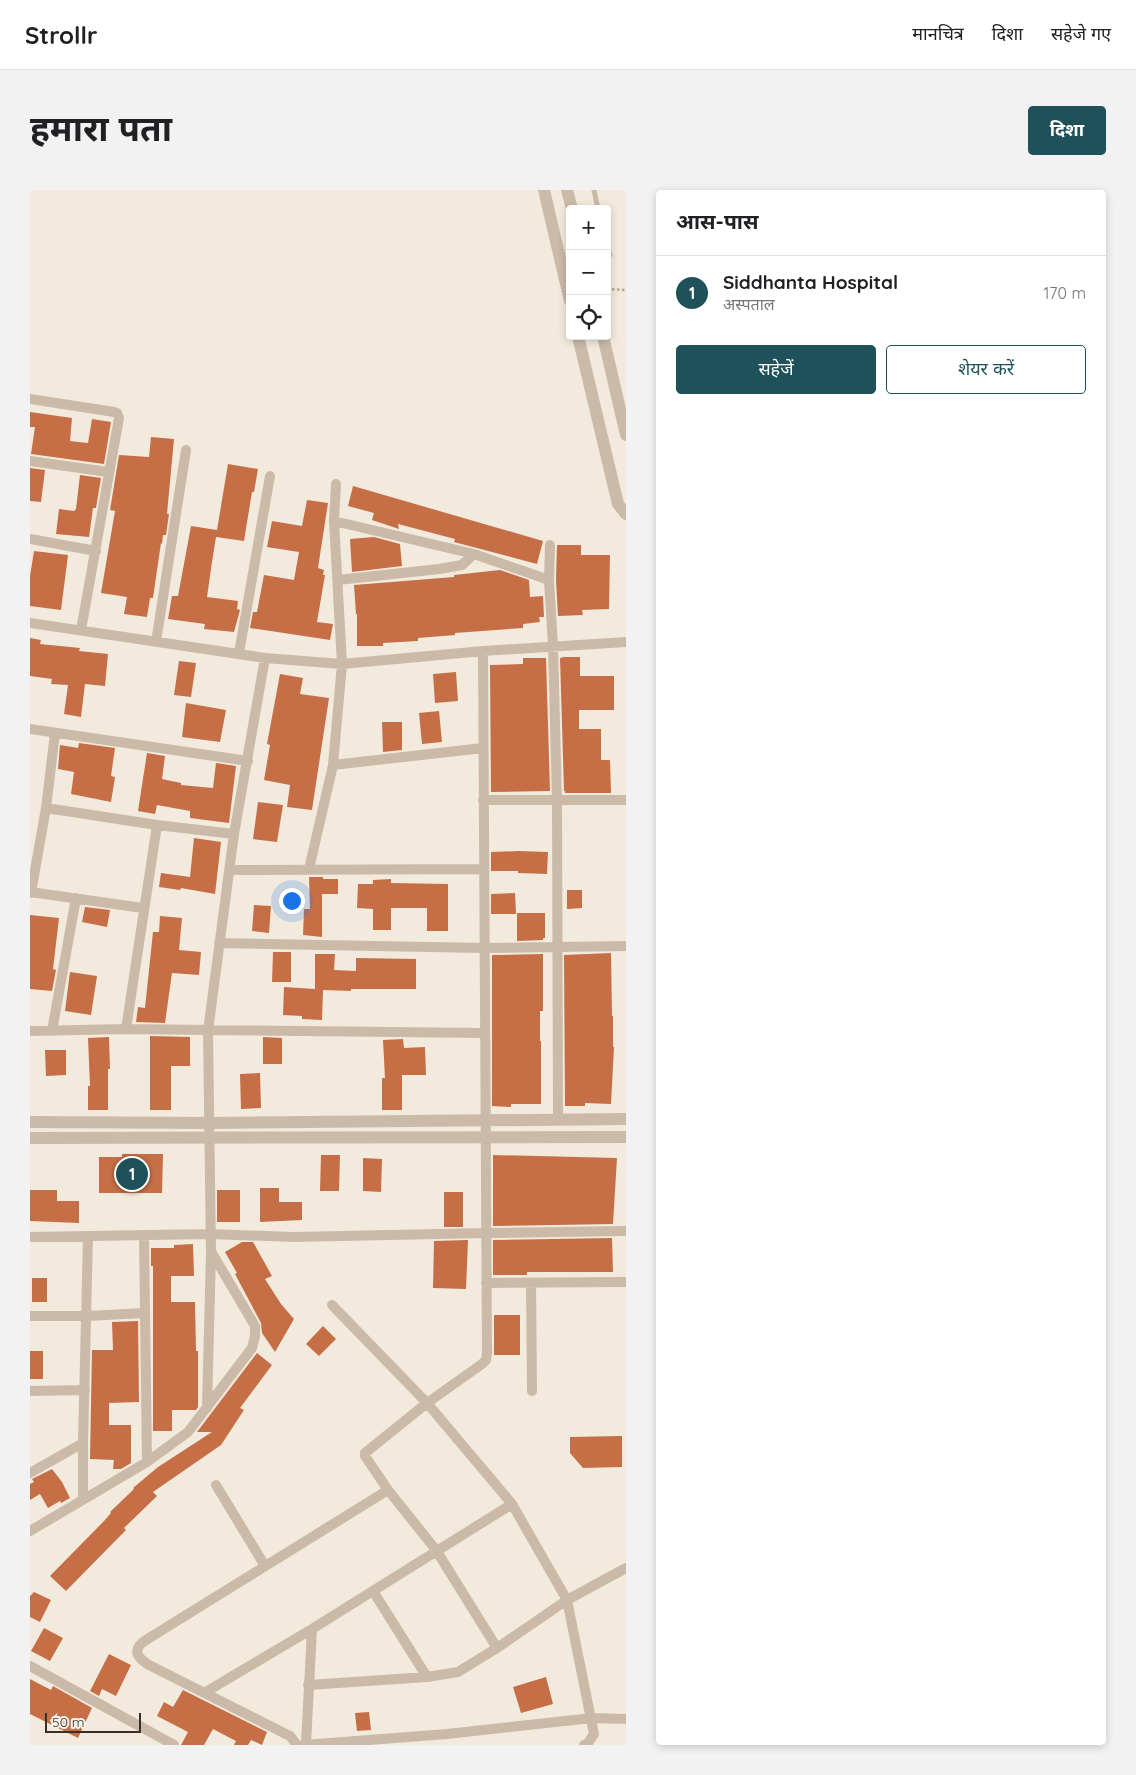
<!DOCTYPE html>
<html lang="hi">
<head>
<meta charset="utf-8">
<style>
  body { margin:0; font-family:Quicksand,"Noto Sans Devanagari",sans-serif; background:#f2f2f2; color:#202124 }
  .controls { position:absolute; right:15px; top:15px; display:grid; overflow:hidden; border-radius:5px; box-shadow:0 2px 8px #0003 }
  .controls button { width:45px; height:45px; display:grid; place-items:center; padding:0; border:0; border-bottom:1px solid #e0e0e0; background:#fff; color:#202124; font:25px sans-serif }
  .scale { position:absolute; left:15px; bottom:12px; width:96px; box-sizing:border-box; padding-left:5px; border:2px solid #372e28; border-top:0; font-size:14px; line-height:18px; white-space:nowrap; color:#372e28; -webkit-text-stroke:4px #faf3e9; paint-order:stroke }
  .you { position:absolute; left:261px; top:710px; width:18px; height:18px; margin:-12px; border:4px solid #fff; border-radius:50%; background:#1a73e8; box-shadow:0 0 0 8px #1a73e833 }
  .badge { display:grid; place-items:center; width:32px; height:32px; border-radius:50%; background:#1e5159; color:#fff; font-size:16px; font-weight:700 }
  .pin { position:absolute; translate:-50% -50%; border:2px solid #fff; box-shadow:0 1px 5px #0006 }
  .list { margin:0; padding:0; list-style:none }
  h2 { display:flex; justify-content:space-between; align-items:center; height:65px; margin:0; padding:0 20px; font-size:21px }
  h2 small { font-size:16px; font-weight:400; color:#757577 }
  .list li { display:grid; grid-template-columns:32px 1fr auto; gap:15px; align-items:center; box-sizing:border-box; height:75px; padding:0 20px; border-top:1px solid #e0e0e0 }
  .list b { display:block; font-size:19px; white-space:nowrap }
  .list p { margin:0; font-size:16px; white-space:nowrap; color:#757577 }
  .list em { font-size:16px; font-style:normal; color:#757577 }
  .actions { display:flex; gap:10px; padding:15px 20px }
  .actions a { flex:1; padding:11px 0; border:1px solid #1e5159; border-radius:5px; text-align:center; font-size:18px; color:#1e5159 }
  .actions .main { background:#1e5159; color:#fff }
  .icon { flex:none; width:28px; height:28px; fill:none; stroke:currentColor; stroke-width:2; stroke-linecap:round; stroke-linejoin:round }
  .map { position:relative; flex:none; width:596px; height:1555px; overflow:hidden; border-radius:5px }
  header { display:flex; align-items:center; gap:30px; box-sizing:border-box; height:70px; padding:0 25px; background:#fff; border-bottom:1px solid #e0e0e0 }
  header strong { font-size:24px }
  nav { display:flex; gap:28px; margin-inline-start:auto; font-size:18px }
  .intro { display:flex; align-items:center; justify-content:space-between; box-sizing:border-box; height:120px; padding:0 30px }
  h1 { margin:0; font-size:35px }
  .button { padding:12px 22px; border-radius:5px; background:#1e5159; color:#fff; font-size:18px; font-weight:700 }
  main { display:flex; gap:30px; padding:0 30px }
  aside { flex:1; background:#fff; border-radius:5px; box-shadow:0 2px 8px #0003 }
  .map>svg:first-child { display:block }
  .building { fill:#c66f47 }
  .lines { fill:none; stroke-linecap:round; stroke-linejoin:round }
  .path { stroke:#b6a592; stroke-width:2.5; stroke-dasharray:2.5 2.5; stroke-linecap:butt }
  .service { stroke:#cbbaa8; stroke-width:5 }
  .minor { stroke:#cbbaa8; stroke-width:10 }
  .tertiary { stroke:#cbbaa8; stroke-width:12 }
</style>
</head>
<body>
<header>
<strong>Strollr</strong>
<nav><a>मानचित्र</a><a>दिशा</a><a>सहेजे गए</a></nav>
</header>
<div class="intro"><h1>हमारा पता</h1><a class="button">दिशा</a></div>
<main>
<div class="map">
<svg width="596" height="1555" viewBox="0 0 596 1555">
  <rect width="100%" height="100%" fill="#f2eadd"/>
  <path class="building" d="M 0,222 L 42,228 L 40,251 L 58,253 L 62,229 L 81,232 L 74,274 L 1,264 L 5,237 L 0,237 Z
    M 121,247 L 144,249 L 137,324 L 139,324 L 136,345 L 133,345 L 132,354 L 131,353 L 123,408 L 120,408 L 117,427 L 94,424 L 97,407 L 71,403 L 85,321 L 80,320 L 89,265 L 119,267 Z
    M 198,274 L 228,279 L 224,302 L 222,302 L 214,351 L 186,347 L 182,372 L 177,407 L 208,411 L 207,419 L 210,420 L 204,442 L 174,439 L 175,434 L 138,429 L 142,406 L 148,406 L 161,336 L 187,340 Z
    M 0,278 L 15,280 L 11,312 L 0,311 Z
    M 50,285 L 71,288 L 66,318 L 63,318 L 59,347 L 26,344 L 29,319 L 44,321 L 46,319 Z
    M 323,296 L 513,351 L 507,374 L 424,352 L 425,349 L 368,334 L 369,339 L 342,330 L 344,323 L 318,316 Z
    M 277,310 L 298,313 L 288,378 L 294,380 L 293,385 L 295,385 L 287,432 L 303,434 L 300,450 L 220,438 L 223,422 L 227,422 L 234,385 L 264,390 L 269,362 L 237,357 L 242,331 L 272,336 Z
    M 344,347 L 370,354 L 372,376 L 322,382 L 320,349 Z
    M 527,355 L 551,355 L 551,365 L 580,365 L 579,419 L 552,420 L 553,425 L 528,426 L 526,390 Z
    M 4,361 L 38,365 L 31,420 L 0,416 L 0,386 Z
    M 470,380 L 499,390 L 500,407 L 513,406 L 514,427 L 509,427 L 510,432 L 493,434 L 493,438 L 425,443 L 425,445 L 388,448 L 388,451 L 353,453 L 353,456 L 327,456 L 327,424 L 326,424 L 324,395 L 424,387 L 424,385 Z
    M 0,448 L 11,450 L 10,454 L 50,458 L 49,461 L 78,464 L 75,496 L 55,494 L 51,527 L 34,524 L 38,495 L 21,494 L 22,489 L 0,486 Z
    M 534,467 L 550,467 L 550,486 L 584,486 L 584,520 L 549,520 L 549,539 L 571,539 L 571,570 L 580,570 L 581,603 L 535,603 L 535,601 L 534,601 L 530,468 Z
    M 493,468 L 516,468 L 520,601 L 461,602 L 460,475 L 493,474 Z
    M 149,471 L 166,473 L 161,507 L 144,505 Z
    M 426,482 L 428,511 L 405,513 L 403,484 Z
    M 250,484 L 273,488 L 270,504 L 299,508 L 282,620 L 257,617 L 260,595 L 234,590 L 240,555 L 237,554 Z
    M 156,513 L 196,520 L 190,552 L 152,547 Z
    M 409,521 L 412,552 L 392,554 L 389,523 Z
    M 352,532 L 372,532 L 372,560 L 353,562 Z
    M 49,553 L 85,558 L 81,586 L 85,587 L 81,612 L 41,604 L 44,582 L 28,579 L 30,555 L 48,558 Z
    M 117,563 L 135,566 L 132,589 L 151,593 L 151,595 L 183,598 L 186,573 L 206,576 L 199,633 L 160,628 L 160,621 L 127,615 L 125,624 L 108,621 Z
    M 228,612 L 253,615 L 247,652 L 223,649 Z
    M 164,648 L 191,652 L 185,704 L 151,698 L 150,700 L 129,697 L 131,683 L 160,687 Z
    M 489,661 L 518,662 L 517,684 L 488,683 L 488,681 L 461,681 L 461,662 Z
    M 279,687 L 293,687 L 293,689 L 308,689 L 308,704 L 292,704 L 292,747 L 273,745 L 274,719 L 280,719 Z
    M 361,689 L 361,693 L 418,694 L 418,741 L 397,741 L 397,718 L 361,718 L 361,740 L 343,740 L 343,719 L 327,718 L 328,694 L 343,694 L 343,690 Z
    M 537,700 L 552,700 L 552,718 L 537,719 Z
    M 485,703 L 486,724 L 461,724 L 461,704 Z
    M 224,715 L 241,716 L 239,743 L 222,741 Z
    M 55,717 L 80,720 L 77,737 L 52,732 Z
    M 487,723 L 515,723 L 515,748 L 513,748 L 513,750 L 487,751 Z
    M 0,725 L 29,728 L 23,779 L 26,780 L 22,801 L 0,799 Z
    M 130,726 L 152,728 L 149,760 L 171,762 L 169,785 L 142,783 L 135,833 L 106,832 L 108,817 L 115,818 L 123,742 L 129,742 Z
    M 243,762 L 261,762 L 261,792 L 242,792 Z
    M 581,763 L 582,826 L 583,826 L 583,857 L 584,857 L 581,914 L 555,913 L 555,916 L 535,916 L 534,765 Z
    M 285,764 L 305,764 L 304,780 L 326,781 L 326,768 L 386,769 L 386,799 L 321,799 L 321,801 L 293,800 L 292,830 L 272,829 L 272,826 L 253,825 L 254,797 L 285,799 Z
    M 513,764 L 513,821 L 510,821 L 510,851 L 511,851 L 511,914 L 481,914 L 481,917 L 462,916 L 462,765 Z
    M 40,782 L 67,786 L 61,825 L 35,821 Z
    M 120,846 L 160,847 L 160,876 L 141,876 L 141,920 L 120,920 Z
    M 79,847 L 80,879 L 78,879 L 78,920 L 58,920 L 58,896 L 60,896 L 58,848 Z
    M 233,847 L 252,848 L 252,874 L 233,874 Z
    M 373,849 L 374,858 L 395,857 L 396,885 L 372,885 L 372,920 L 352,920 L 352,888 L 355,888 L 353,850 Z
    M 15,860 L 36,860 L 36,885 L 16,886 Z
    M 230,883 L 231,918 L 211,919 L 210,884 Z
    M 92,964 L 133,964 L 132,1003 L 69,1003 L 69,967 L 92,967 Z
    M 291,965 L 310,965 L 309,1001 L 290,1001 Z
    M 463,965 L 587,968 L 583,1034 L 463,1036 Z
    M 333,968 L 352,969 L 351,1002 L 333,1001 Z
    M 230,998 L 249,998 L 249,1012 L 272,1012 L 272,1030 L 230,1032 Z
    M 0,1000 L 27,1000 L 27,1011 L 49,1011 L 49,1033 L 0,1031 Z
    M 187,1000 L 210,1000 L 210,1032 L 187,1032 Z
    M 414,1002 L 433,1002 L 433,1037 L 414,1037 Z
    M 582,1048 L 583,1082 L 497,1082 L 497,1085 L 463,1085 L 463,1050 Z
    M 438,1050 L 436,1099 L 403,1098 L 404,1051 Z
    M 212,1052 L 223,1052 L 242,1086 L 235,1089 L 251,1114 L 264,1129 L 245,1162 L 232,1143 L 231,1133 L 205,1084 L 207,1083 L 195,1062 Z
    M 163,1054 L 164,1086 L 141,1086 L 141,1112 L 165,1112 L 166,1161 L 168,1161 L 168,1217 L 166,1220 L 142,1220 L 142,1241 L 123,1241 L 123,1076 L 121,1076 L 121,1058 L 144,1058 L 144,1055 Z
    M 2,1088 L 17,1088 L 17,1112 L 2,1112 Z
    M 464,1125 L 490,1125 L 490,1165 L 464,1165 Z
    M 108,1131 L 109,1212 L 79,1213 L 79,1235 L 101,1235 L 101,1273 L 91,1279 L 83,1279 L 84,1270 L 60,1269 L 62,1160 L 83,1160 L 82,1132 Z
    M 293,1136 L 306,1149 L 289,1166 L 276,1154 Z
    M 0,1161 L 13,1161 L 13,1189 L 0,1189 Z
    M 227,1163 L 242,1175 L 210,1218 L 214,1220 L 191,1255 L 123,1302 L 127,1306 L 94,1338 L 96,1340 L 36,1401 L 20,1386 L 74,1331 L 81,1323 L 80,1322 L 104,1299 L 103,1298 L 128,1277 L 182,1242 L 167,1242 Z
    M 592,1246 L 592,1277 L 553,1278 L 540,1263 L 540,1247 Z
    M 22,1279 L 32,1292 L 40,1308 L 31,1313 L 30,1311 L 18,1318 L 10,1304 L 0,1310 L 0,1294 L 4,1292 L 2,1289 Z
    M 4,1402 L 21,1410 L 10,1432 L 0,1427 L 0,1406 Z
    M 14,1438 L 33,1448 L 20,1471 L 1,1461 Z
    M 79,1464 L 101,1475 L 86,1506 L 72,1499 L 69,1506 L 60,1501 Z
    M 516,1487 L 523,1514 L 491,1523 L 483,1497 Z
    M 0,1489 L 21,1500 L 23,1496 L 62,1518 L 48,1548 L 0,1524 Z
    M 153,1500 L 237,1542 L 232,1555 L 221,1550 L 218,1555 L 204,1555 L 206,1551 L 183,1539 L 174,1555 L 151,1555 L 158,1542 L 127,1526 L 134,1512 L 143,1517 Z
    M 339,1522 L 341,1540 L 327,1541 L 325,1523 Z"/>
  <g class="lines">
    <path class="path" d="M 577,99 L 596,100"/>
    <path class="service" d="M 564,0 L 568,19
      M 577,55 L 580,65"/>
    <path class="minor" d="M 0,209 L 84,222 L 87,223 L 89,228 L 51,440
      M 0,271 L 78,282
      M 304,331 L 444,364 L 519,390
      M 0,349 L 66,361
      M 520,355 L 519,390 L 523,456 L 527,611 L 528,930
      M 308,390 L 409,379 L 432,375 L 444,364
      M 0,433 L 235,468 L 312,474 L 453,461 L 596,452
      M 126,452 L 156,260
      M 453,461 L 457,1164 L 456,1170 L 452,1174 L 397,1213 L 335,1263 L 335,1266 L 358,1300 L 406,1360 L 467,1458
      M 209,463 L 240,286
      M 0,539 L 218,571
      M 303,575 L 453,558
      M 453,610 L 596,610
      M 16,618 L 127,635 L 204,644
      M 279,679 L 303,575 L 312,474 L 304,331 L 306,294
      M 200,680 L 453,679
      M 0,702 L 113,718
      M 1,703 L 16,618 L 25,543
      M 189,753 L 454,758 L 596,756
      M 96,839 L 127,635
      M 0,841 L 96,839 L 454,843
      M 22,841 L 46,708
      M 114,1046 L 117,1272
      M 0,1047 L 180,1044 L 264,1047 L 455,1043 L 596,1041
      M 456,1093 L 596,1092
      M 501,1093 L 502,1201
      M 302,1115 L 397,1213 L 482,1314 L 537,1410 L 564,1544 L 558,1553 L 554,1555
      M 0,1126 L 57,1126 L 114,1123
      M 0,1201 L 55,1200
      M 177,1218 L 181,1062 L 178,841 L 204,644 L 235,468
      M 0,1283 L 53,1253
      M 186,1295 L 235,1376
      M 53,1310 L 53,1253 L 58,1046
      M 0,1341 L 117,1272 L 158,1242 L 222,1158 L 225,1146 L 225,1136 L 182,1063
      M 343,1401 L 397,1487
      M 0,1476 L 144,1555
      M 278,1495 L 397,1487 L 428,1482 L 467,1458 L 537,1410 L 596,1378
      M 174,1503 L 282,1439 L 482,1314
      M 276,1554 L 282,1439
      M 267,1555 L 260,1546 L 119,1475 C 106,1467 102,1459 116,1450 L 358,1300
      M 274,1555 L 417,1544 L 562,1528 L 596,1529"/>
    <path class="tertiary" d="M 514,0 L 540,111
      M 537,0 L 542,19
      M 548,146 L 588,314 L 596,324
      M 573,146 L 596,245
      M 0,932 L 180,933 L 596,929
      M 0,948 C 199,949 397,946 596,947"/>
  </g>
</svg>
<div class="controls">
<button>+</button>
<button>−</button>
<button><svg class="icon" aria-label="locate" viewBox="0 0 24 24"><circle cx="12" cy="12" r="6"/><path d="M12 2v4M12 18v4M2 12h4M18 12h4"/></svg></button>
</div>
<div class="scale">50 m</div>
<div class="you"></div>
<div class="pin badge" style="left:102px;top:984px">1</div>
</div>
<aside>
<h2>आस-पास<small></small></h2>
<ul class="list">
<li><span class="badge">1</span><div><b>Siddhanta Hospital</b><p>अस्पताल</p></div><em>170 m</em></li>
</ul>
<div class="actions"><a class="main">सहेजें</a><a>शेयर करें</a></div>
</aside>
</main>
</body>
</html>
